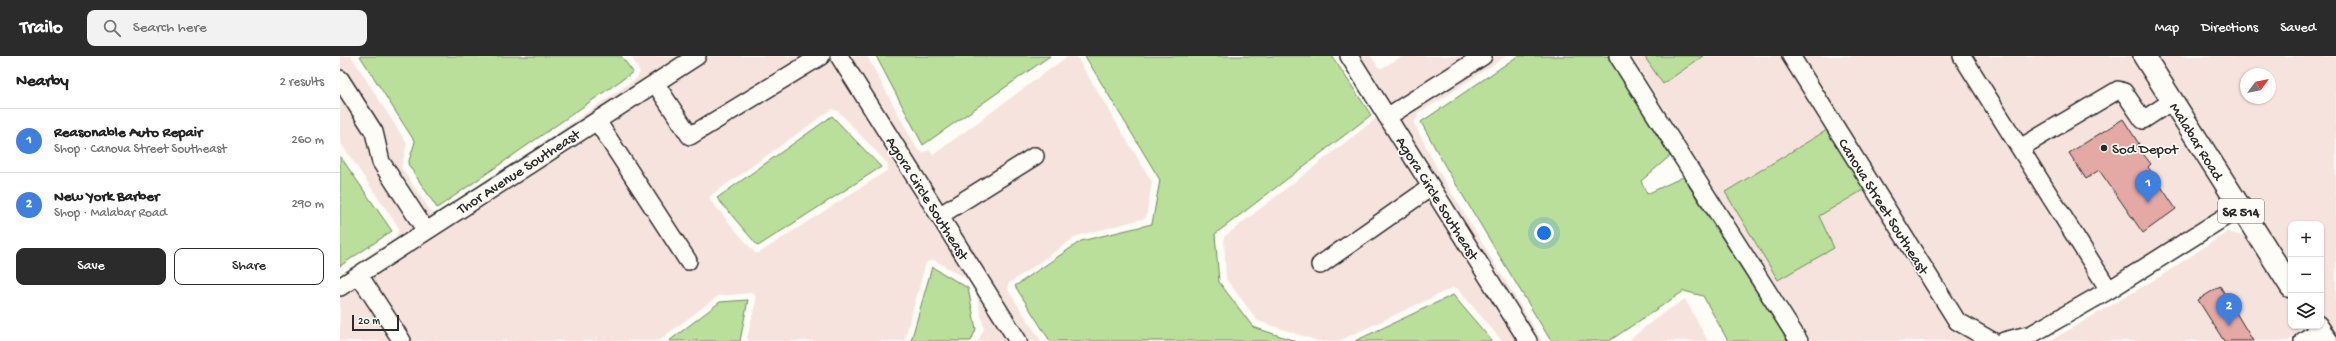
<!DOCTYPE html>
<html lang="en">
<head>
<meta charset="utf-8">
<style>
  body { margin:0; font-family:"Gochi Hand",sans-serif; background:#f2f2f2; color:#222 }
  .controls { position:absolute; right:12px; bottom:12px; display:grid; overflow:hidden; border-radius:8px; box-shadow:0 1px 3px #0004 }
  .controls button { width:36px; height:36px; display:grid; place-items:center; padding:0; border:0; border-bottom:1px solid #e0e0e0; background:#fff; color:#222; font:20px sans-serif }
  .compass { position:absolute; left:1900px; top:12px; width:36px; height:36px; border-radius:50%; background:#fff; box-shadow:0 1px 3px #0004; rotate:57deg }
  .scale { position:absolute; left:12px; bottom:10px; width:47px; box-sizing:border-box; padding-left:4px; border:2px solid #2b2b2b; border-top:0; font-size:11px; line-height:14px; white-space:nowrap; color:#2b2b2b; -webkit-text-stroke:3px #fdfcf7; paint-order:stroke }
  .you { position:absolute; left:1204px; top:177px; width:14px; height:14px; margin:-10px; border:3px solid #fff; border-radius:50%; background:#1a73e8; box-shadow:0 0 0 6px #1a73e833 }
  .badge { display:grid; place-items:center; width:26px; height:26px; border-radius:50%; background:#2b2b2b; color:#fff; font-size:13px; font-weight:700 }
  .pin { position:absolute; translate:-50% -33px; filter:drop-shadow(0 1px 2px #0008) }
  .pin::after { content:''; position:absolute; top:21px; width:14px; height:12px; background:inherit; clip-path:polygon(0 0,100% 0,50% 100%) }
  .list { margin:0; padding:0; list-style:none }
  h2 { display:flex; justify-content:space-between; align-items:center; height:52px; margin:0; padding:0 16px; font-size:17px }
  h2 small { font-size:13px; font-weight:400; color:#767676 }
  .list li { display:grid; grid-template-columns:26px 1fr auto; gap:12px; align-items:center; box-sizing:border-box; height:64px; padding:0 16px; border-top:1px solid #e0e0e0 }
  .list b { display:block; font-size:15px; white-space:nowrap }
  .list p { margin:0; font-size:13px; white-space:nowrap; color:#767676 }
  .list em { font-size:13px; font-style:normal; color:#767676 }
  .actions { display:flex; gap:8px; padding:12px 16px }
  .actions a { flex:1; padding:9px 0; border:1px solid #2b2b2b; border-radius:8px; text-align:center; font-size:14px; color:#2b2b2b }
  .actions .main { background:#2b2b2b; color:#fff }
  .icon { flex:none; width:22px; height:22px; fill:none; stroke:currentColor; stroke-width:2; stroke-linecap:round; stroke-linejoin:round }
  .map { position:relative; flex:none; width:1996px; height:285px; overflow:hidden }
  header { display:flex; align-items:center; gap:24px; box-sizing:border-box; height:56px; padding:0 20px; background:#2b2b2b; color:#fff }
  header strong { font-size:19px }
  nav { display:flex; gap:22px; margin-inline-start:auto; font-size:14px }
  .search { width:280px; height:36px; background:#f2f2f2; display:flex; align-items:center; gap:10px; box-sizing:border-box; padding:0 14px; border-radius:8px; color:#767676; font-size:15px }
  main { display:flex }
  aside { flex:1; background:#fff }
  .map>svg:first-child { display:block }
  .built { fill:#f6e3de; fill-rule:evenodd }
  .green { fill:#b9df9a; stroke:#728562 }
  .building { fill:#e4a9a4; stroke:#2b2b2b }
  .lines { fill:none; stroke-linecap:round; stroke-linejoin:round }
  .minor-casing { stroke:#2b2b2b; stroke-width:20 }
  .major-casing { stroke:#2b2b2b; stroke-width:24 }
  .minor { stroke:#fdfcf7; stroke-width:17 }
  .major { stroke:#fdfcf7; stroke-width:21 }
  .poi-dot { fill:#2b2b2b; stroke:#fdfcf7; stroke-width:1.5 }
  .labels { text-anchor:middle; stroke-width:3.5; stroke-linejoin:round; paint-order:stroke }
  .shield { fill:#fdfcf7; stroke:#6a6a68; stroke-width:1 }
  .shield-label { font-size:14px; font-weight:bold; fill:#2b2b2b }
  .street-label { font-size:15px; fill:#2b2b2b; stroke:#fdfcf7 }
  .poi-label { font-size:15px; fill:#2b2b2b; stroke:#fdfcf7; text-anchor:start }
</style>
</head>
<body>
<header>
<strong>Trailo</strong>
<div class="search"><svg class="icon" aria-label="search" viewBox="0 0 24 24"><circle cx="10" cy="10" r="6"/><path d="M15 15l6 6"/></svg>Search here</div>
<nav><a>Map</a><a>Directions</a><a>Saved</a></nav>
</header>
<main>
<aside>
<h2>Nearby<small>2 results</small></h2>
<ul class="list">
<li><span class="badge" style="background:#3f7fe0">1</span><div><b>Reasonable Auto Repair</b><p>Shop · Canova Street Southeast</p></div><em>260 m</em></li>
<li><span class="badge" style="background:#3f7fe0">2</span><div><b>New York Barber</b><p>Shop · Malabar Road</p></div><em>290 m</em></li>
</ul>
<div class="actions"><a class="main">Save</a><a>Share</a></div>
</aside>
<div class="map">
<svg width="1996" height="285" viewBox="0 0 1996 285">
  <rect width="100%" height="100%" fill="#fdfcf7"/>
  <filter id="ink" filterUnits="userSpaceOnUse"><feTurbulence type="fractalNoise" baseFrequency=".025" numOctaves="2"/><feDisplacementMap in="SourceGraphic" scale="8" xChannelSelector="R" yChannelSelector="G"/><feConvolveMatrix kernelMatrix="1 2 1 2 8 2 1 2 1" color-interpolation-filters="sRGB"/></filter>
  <g filter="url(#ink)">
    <path class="built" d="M 0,0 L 11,0 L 67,88 L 61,111 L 91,156 L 97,159 L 297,22 L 300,16 L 291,0 L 527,0 L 577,93 L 583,97 L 589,94 L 593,99 L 728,0 L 736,0 L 812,126 L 806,162 L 737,180 L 668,228 L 668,234 L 701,285 L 638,285 L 644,273 L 634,227 L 594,204 L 587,206 L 585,210 L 564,285 L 409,285 L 407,282 L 416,245 L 415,239 L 411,237 L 378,240 L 318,285 L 0,285 L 0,219 L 56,181 L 59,172 L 0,86 ZM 492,53 L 498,55 L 548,108 L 548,114 L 419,197 L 415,197 L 370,144 L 370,140 Z
      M 1001,0 L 1031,0 L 1038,11 L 1042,12 L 1063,0 L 1166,0 L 1099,45 L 1077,57 L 1078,60 L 1074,67 L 1098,114 L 1202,285 L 1162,285 L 1117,232 L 1112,232 L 999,285 L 978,285 L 918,265 L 886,223 L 884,181 L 1038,61 Z
      M 1291,0 L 1444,0 L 1610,266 L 1635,285 L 1471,285 Z
      M 1461,0 L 1613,0 L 1754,224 L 1753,238 L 1712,267 L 1666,279 L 1645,274 L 1631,266 L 1624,258 Z
      M 1630,0 L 1793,0 L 1883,145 L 1880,157 L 1785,220 L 1771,218 L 1762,208 Z
      M 1815,0 L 1996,0 L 1996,282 L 1981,260 L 1981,168 L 1951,168 L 1951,214 ZM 1906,18 L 1930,18 L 1930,42 L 1906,42 Z
      M 1887,176 L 1907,181 L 1951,249 L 1951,270 L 1959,270 L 1956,277 L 1949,285 L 1710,285 L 1821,220 Z
      M 1345,243 L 1368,285 L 1288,285 L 1319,260 Z"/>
    <path class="green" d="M 20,0 L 281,0 L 293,16 L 97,152 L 68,108 L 75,86 Z
      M 536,0 L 710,0 L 583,89 Z
      M 745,0 L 992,0 L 1031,59 L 875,178 L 879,226 L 913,271 L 955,285 L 710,285 L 675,230 L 741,185 L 812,168 L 820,124 Z
      M 1178,0 L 1268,0 L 1330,100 L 1301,125 L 1307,138 L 1343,121 L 1448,285 L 1388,285 L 1363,240 L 1344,235 L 1269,285 L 1211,285 L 1105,110 L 1081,66 Z
      M 1304,0 L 1363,0 L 1323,28 Z
      M 492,60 L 541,111 L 418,190 L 377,142 Z
      M 1487,74 L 1525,133 L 1479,160 L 1494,192 L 1438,224 L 1385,136 Z
      M 0,100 L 52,175 L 0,210 Z
      M 592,211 L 628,232 L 636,273 L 631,285 L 571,285 Z
      M 1113,239 L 1152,285 L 1015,285 Z
      M 408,244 L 400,285 L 329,285 L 380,246 Z"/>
    <path class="building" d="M 1783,63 L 1799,88 L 1797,90 L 1811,108 L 1808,111 L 1836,153 L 1803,177 L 1759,114 L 1746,123 L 1729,97 Z
      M 1880,230 L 1913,285 L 1884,285 L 1858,244 Z"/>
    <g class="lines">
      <g class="minor-casing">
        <path id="minor" d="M 499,0 L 678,285
          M 1009,0 L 1188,285
          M 1278,0 L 1459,285
          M 1451,0 L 1617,265 L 1652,285
          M 1622,0 L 1769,234
          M 0,23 L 34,76 L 41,106 L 86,175
          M 315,27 L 350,80 L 481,0
          M 1047,61 L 1143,0
          M 257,65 L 348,205
          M 1680,92 L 1778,34 L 1784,36 L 1803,64 L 1832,45
          M 599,160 L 695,100
          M 980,209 L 1091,131
          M 19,219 L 62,285
          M 0,231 L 357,0
          M 1664,285 L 1692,278 L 1769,234 L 1899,152
          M 1963,285 L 1979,274"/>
      </g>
      <g class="major-casing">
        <path id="major" d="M 1804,0 L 1951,231
          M 1977,270 L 1987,285"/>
      </g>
      <use href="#minor" class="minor"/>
      <use href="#major" class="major"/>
    </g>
  </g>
  <circle class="poi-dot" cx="1764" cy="92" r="4"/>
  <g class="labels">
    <rect class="shield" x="1878" y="143" width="46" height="24" rx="3"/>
    <g class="shield-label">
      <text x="1901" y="160">SR 514</text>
    </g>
    <g class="street-label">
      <text transform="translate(1857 85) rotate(58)" y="5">Malabar Road</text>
      <text transform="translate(178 115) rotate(-33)" y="5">Thor Avenue Southeast</text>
      <text transform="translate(588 142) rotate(58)" y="5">Agora Circle Southeast</text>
      <text transform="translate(1098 142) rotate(58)" y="5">Agora Circle Southeast</text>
      <text transform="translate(1544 150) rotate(58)" y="5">Canova Street Southeast</text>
    </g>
    <g class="poi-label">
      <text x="1772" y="97">Sod Depot</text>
    </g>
  </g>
</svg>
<div class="controls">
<button>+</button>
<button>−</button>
<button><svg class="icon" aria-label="layers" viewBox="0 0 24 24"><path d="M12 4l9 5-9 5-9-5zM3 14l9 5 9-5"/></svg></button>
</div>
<svg class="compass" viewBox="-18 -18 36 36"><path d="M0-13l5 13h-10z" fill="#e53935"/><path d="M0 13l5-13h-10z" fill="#767676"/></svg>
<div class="scale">20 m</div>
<div class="you"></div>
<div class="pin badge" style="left:1808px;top:147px;background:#3f7fe0">1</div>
<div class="pin badge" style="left:1889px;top:270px;background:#3f7fe0">2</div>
</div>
</main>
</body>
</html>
